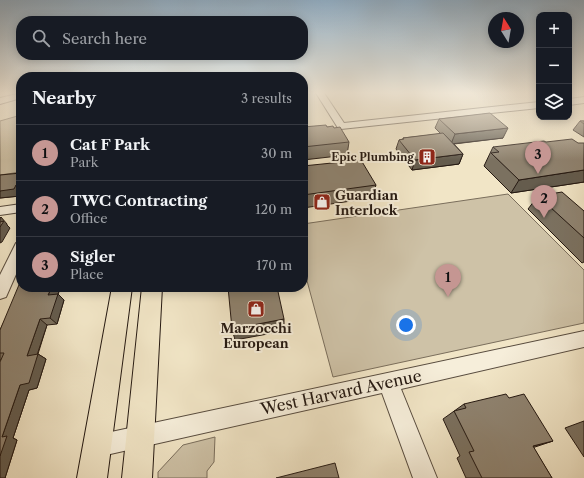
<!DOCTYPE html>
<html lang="en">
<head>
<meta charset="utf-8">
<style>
  body { margin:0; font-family:"Libre Caslon Text",serif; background:#20242c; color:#f1f3f6 }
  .controls { position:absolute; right:12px; top:12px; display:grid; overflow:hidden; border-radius:8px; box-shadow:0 2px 10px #0003 }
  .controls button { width:36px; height:36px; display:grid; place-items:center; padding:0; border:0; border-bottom:1px solid #363941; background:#171b24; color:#f1f3f6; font:20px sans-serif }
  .compass { position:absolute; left:488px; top:12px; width:36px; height:36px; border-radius:50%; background:#171b24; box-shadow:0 2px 10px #0003; rotate:349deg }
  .you { position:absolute; left:406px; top:325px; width:14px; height:14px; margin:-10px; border:3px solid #fff; border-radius:50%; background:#1a73e8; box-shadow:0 0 0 6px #1a73e833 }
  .badge { display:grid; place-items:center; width:26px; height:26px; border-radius:50%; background:#c59692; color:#111; font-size:13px; font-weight:700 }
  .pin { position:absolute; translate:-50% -33px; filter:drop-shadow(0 1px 2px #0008) }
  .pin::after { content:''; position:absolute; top:21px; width:14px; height:12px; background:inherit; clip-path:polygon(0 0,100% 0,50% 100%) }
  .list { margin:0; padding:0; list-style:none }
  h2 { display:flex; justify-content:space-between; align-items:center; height:52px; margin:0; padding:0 16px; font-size:17px }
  h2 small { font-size:13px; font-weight:400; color:#9ea1a6 }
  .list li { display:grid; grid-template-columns:26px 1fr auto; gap:12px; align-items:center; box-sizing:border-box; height:56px; padding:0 16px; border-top:1px solid #363941 }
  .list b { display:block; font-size:15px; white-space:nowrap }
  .list p { margin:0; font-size:13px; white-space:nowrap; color:#9ea1a6 }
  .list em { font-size:13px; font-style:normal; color:#9ea1a6 }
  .icon { flex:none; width:22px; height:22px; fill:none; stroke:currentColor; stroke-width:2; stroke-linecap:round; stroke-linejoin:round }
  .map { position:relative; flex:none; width:584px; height:478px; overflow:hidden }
  .search { position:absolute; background:#171b24; box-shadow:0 2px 10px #0003; left:16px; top:16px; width:292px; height:44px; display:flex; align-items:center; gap:10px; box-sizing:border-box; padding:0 14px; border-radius:16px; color:#9ea1a6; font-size:15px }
  .panel { position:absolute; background:#171b24; box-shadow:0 2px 10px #0003; left:16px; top:72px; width:292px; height:220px; border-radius:16px }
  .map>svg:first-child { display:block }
  .green { fill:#cec2a7; stroke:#7a6e5c }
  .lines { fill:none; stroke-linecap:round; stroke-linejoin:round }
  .minor-casing { stroke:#584c3f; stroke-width:2 }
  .major-casing { stroke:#251912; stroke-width:2 }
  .minor { fill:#f6eeda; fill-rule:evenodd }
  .major { fill:#f1e5c6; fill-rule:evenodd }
  .wall { fill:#7b7160; stroke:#251912 }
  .shaded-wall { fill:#645c4e; stroke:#251912 }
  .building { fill:#8f8370; stroke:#251912 }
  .labels { text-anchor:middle; stroke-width:4; stroke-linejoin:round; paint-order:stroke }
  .far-poi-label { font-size:11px; font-weight:bold; fill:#251912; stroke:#f6eeda; text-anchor:end }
  .poi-label { font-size:13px; font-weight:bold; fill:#251912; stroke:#f6eeda; text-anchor:start }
  .near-street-label { font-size:16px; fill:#251912; stroke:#f6eeda }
</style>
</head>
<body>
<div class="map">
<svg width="584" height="478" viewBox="0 0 584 478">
  <rect width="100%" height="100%" fill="#f1e5c6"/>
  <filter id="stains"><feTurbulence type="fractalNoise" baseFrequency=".005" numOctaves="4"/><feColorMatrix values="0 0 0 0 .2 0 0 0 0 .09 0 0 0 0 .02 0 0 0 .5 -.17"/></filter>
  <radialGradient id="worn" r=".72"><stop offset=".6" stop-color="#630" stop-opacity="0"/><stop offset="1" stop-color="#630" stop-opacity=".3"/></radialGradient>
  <path class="green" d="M 21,115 L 21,172 L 0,175 L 0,121 Z
    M 508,194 L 584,270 L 584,323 L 333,377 L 303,266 L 303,224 Z
    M 215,437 L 214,462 L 207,471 L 207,478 L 158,478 L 158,472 L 183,445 Z"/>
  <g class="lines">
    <g class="minor-casing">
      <path id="minor" d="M 21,93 L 21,98 L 0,104 L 0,98 Z
        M 316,93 L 324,93 L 344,123 L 539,102 L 539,108 L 341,129 L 338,128 Z
        M 584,97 L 584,103 L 569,105 L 569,99 Z
        M 21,204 L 21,212 L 0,215 L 0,207 Z
        M 21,242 L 21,263 L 6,297 L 0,299 L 0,275 L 16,243 Z
        M 584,331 L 584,347 L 401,389 L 437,478 L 413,478 L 382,393 L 97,457 L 89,454 L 86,446 L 89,438 L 97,435 Z"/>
    </g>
    <g class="major-casing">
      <path id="major" d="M 112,287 L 132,287 L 107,478 L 77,478 Z
        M 142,287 L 162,287 L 152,478 L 122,478 Z"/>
    </g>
    <use href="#minor" class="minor"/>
    <use href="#major" class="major"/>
  </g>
  <path class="wall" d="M 439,119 L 503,138 L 454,144 L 463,154 L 459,164 L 412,170 L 396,149 L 399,140 L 403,139 L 403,138 L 441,134 L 435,128 Z
    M 580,121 L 584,121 L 584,137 L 573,130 Z
    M 303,127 L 327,127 L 334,128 L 349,142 L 347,155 L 303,160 Z
    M 493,147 L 584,182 L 511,193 L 484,166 Z
    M 303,166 L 376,185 L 372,198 L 303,208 Z
    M 21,173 L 21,193 L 20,196 L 0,198 Z
    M 538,196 L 584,211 L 584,262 L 582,263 L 528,209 Z
    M 21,287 L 61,287 L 58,294 L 64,300 L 57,324 L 47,325 L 38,354 L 46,359 L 37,388 L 29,390 L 13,438 L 17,440 L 5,478 L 1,360 L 0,360 L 0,330 Z
    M 464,404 L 533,447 L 552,478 L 466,478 L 457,458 L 460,456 L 443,419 Z
    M 584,421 L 584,457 L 565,428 Z"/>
  <path class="shaded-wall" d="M 508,128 L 503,138 L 451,144 L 455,134 Z
    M 463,154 L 459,164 L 412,170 L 415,160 Z
    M 584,170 L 584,182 L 511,193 L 519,180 Z
    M 16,185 L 21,191 L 21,193 L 20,196 L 0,198 L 0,191 Z
    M 1,217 L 7,224 L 7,225 L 10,228 L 2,242 L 0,243 L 0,218 Z
    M 52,287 L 61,287 L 58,294 L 64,300 L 57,324 L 50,318 L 48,295 Z
    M 40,319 L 47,325 L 35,361 L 27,356 Z
    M 284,319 L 284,331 L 235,340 L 232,329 Z
    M 38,354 L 46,359 L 37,388 L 29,390 L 13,438 L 17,440 L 5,478 L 0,478 L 0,456 L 2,437 L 20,385 Z
    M 553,441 L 535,447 L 516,452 L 533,446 Z"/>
  <path class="building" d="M 490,113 L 508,128 L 455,134 L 439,119 Z
    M 580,121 L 584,121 L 584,124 Z
    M 326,125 L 327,127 L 333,126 L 334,128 L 340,127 L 349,142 L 303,147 L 303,127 Z
    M 443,133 L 463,154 L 415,160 L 399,140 L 404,139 L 403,138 Z
    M 572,139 L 578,143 L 584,143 L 584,170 L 519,180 L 491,153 L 499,152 L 493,147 L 544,141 L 546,142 Z
    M 361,160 L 376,185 L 303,195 L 303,166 Z
    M 21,173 L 21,185 L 16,185 L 14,189 L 0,191 L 0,175 Z
    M 562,192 L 584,211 L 584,238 L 538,196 Z
    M 4,221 L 0,227 L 0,222 Z
    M 21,280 L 21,287 L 52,287 L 48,295 L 58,294 L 50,318 L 40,319 L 27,356 L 38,354 L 29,383 L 20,385 L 2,437 L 7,436 L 0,456 L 0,362 L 4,353 L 0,353 L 0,330 Z
    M 228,287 L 277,287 L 284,319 L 232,329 Z
    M 506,394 L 509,398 L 524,394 L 553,441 L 533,446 L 552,478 L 482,478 L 469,452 L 474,451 L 454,411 L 466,408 L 464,404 Z
    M 335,463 L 339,478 L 276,478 Z"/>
  <linearGradient id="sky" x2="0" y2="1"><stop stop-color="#90acc2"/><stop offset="0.58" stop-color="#f9f3e5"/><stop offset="1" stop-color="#f9f3e5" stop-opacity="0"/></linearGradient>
  <rect width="584" height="160" fill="url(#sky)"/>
  <defs>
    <g id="building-square" transform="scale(0.9)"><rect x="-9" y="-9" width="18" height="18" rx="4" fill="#8f2418" stroke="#f6eeda"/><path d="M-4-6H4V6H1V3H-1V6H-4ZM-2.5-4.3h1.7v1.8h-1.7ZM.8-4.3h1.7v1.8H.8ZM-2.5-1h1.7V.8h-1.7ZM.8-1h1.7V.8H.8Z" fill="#fff"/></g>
    <g id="shop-square" transform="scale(0.9)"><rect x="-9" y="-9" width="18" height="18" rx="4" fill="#8f2418" stroke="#f6eeda"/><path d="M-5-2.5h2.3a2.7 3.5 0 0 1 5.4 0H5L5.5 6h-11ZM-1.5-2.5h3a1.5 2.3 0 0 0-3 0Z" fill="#fff"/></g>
  </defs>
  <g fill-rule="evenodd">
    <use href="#building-square" x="427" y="157"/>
    <use href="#shop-square" x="322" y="202"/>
    <use href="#shop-square" x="256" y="309"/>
  </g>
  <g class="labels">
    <g class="far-poi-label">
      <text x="414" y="161">Epic Plumbing</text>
    </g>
    <g class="poi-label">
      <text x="335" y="200">Guardian<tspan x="335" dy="15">Interlock</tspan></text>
      <text x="256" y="333" text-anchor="middle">Marzocchi<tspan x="256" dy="15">European</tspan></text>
    </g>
    <g class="near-street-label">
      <text transform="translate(341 392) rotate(-12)" y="6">West Harvard Avenue</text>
    </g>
  </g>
  <rect width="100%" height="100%" filter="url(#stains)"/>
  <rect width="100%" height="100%" fill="url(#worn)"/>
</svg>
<div class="controls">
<button>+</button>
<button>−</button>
<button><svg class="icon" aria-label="layers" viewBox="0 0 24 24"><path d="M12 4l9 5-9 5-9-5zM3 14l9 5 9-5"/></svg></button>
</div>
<svg class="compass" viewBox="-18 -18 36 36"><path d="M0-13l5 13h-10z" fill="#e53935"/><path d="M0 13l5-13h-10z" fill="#9ea1a6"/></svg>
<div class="you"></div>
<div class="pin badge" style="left:448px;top:297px">1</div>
<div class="pin badge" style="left:544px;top:218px">2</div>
<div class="pin badge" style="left:538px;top:174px">3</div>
<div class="search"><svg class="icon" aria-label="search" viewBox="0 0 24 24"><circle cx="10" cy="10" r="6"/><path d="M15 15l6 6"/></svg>Search here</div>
<section class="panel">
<h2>Nearby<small>3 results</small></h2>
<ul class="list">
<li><span class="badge">1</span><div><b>Cat F Park</b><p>Park</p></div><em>30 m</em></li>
<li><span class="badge">2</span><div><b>TWC Contracting</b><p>Office</p></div><em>120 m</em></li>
<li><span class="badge">3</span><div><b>Sigler</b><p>Place</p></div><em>170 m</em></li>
</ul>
</section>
</div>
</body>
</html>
